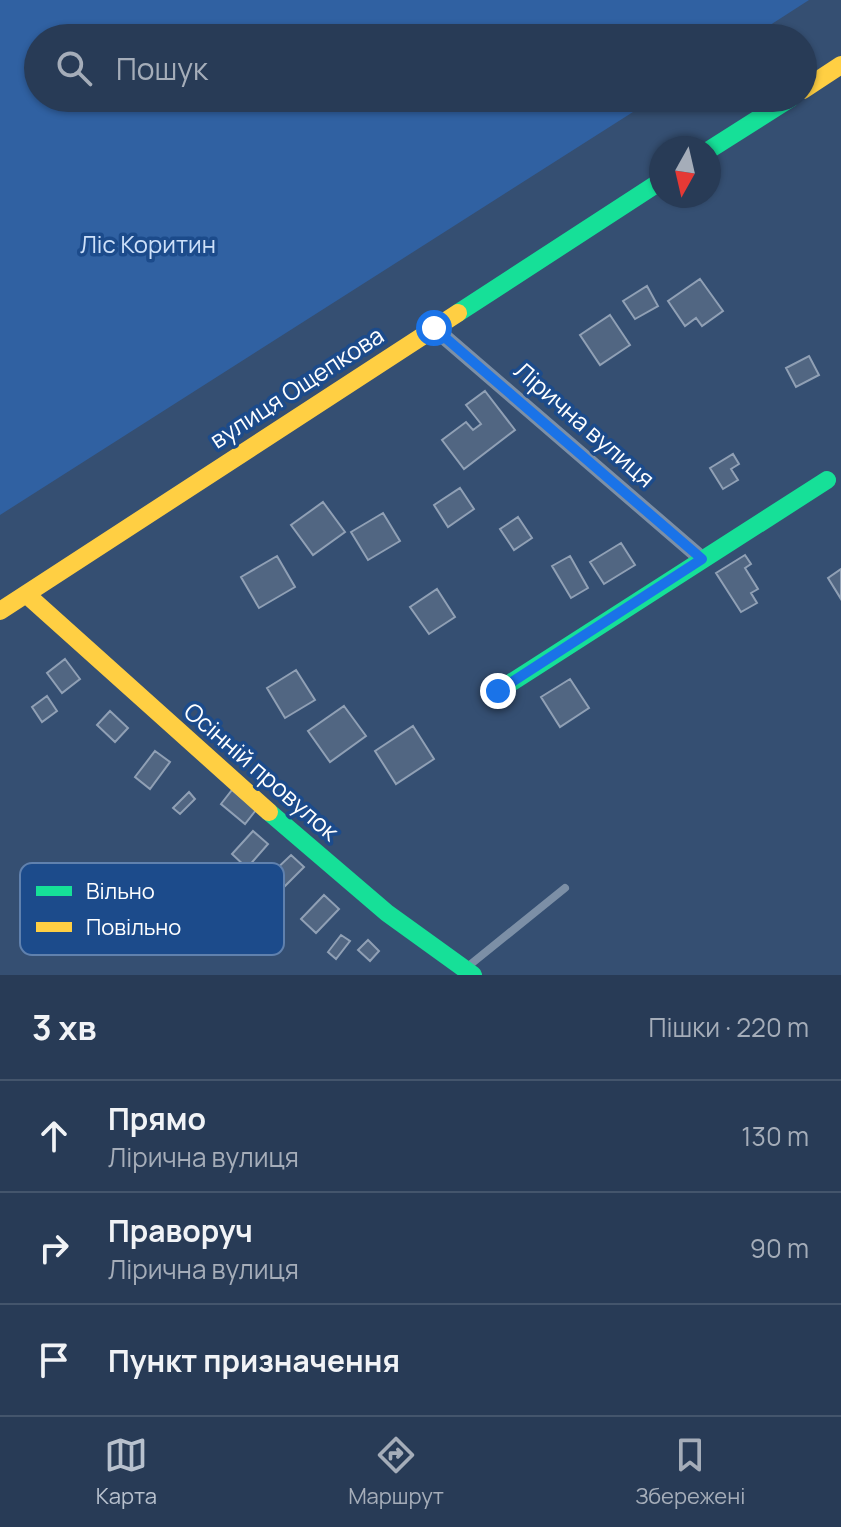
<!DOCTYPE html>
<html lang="uk">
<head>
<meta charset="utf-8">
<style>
  body { margin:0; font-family:Manrope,sans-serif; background:#344660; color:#f1f3f6 }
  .compass { position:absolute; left:649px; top:136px; width:72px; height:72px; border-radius:50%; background:#283b56; box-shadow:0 2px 6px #0004; rotate:188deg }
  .stop { position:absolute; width:24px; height:24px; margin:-18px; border:6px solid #1a73e8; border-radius:50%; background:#fff }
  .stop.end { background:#1a73e8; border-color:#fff; box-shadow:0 2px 8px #0008 }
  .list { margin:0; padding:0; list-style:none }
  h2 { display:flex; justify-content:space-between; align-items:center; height:104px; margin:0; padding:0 32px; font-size:34px }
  h2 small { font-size:26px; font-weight:400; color:#a5adb9 }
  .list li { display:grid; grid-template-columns:52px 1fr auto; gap:24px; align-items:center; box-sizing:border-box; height:112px; padding:0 32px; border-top:2px solid #44556c }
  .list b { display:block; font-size:30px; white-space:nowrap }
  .list p { margin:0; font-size:26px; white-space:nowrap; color:#a5adb9 }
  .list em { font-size:26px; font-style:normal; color:#a5adb9 }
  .icon { flex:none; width:44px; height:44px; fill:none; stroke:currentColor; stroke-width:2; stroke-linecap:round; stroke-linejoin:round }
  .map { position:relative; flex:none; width:841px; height:975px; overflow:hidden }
  .search { position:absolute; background:#283b56; box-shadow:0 2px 6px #0004; left:24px; right:24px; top:24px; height:88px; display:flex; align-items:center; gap:20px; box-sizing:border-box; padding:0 28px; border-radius:44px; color:#a5adb9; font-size:30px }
  .sheet { height:440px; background:#283b56 }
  nav { display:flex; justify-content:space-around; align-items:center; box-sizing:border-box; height:112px; border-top:2px solid #44556c; background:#283b56; font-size:22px; color:#a5adb9 }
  nav a { display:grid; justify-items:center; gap:4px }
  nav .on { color:#b8c1ce }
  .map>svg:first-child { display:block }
  .green { fill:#3061a2 }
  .building { fill:#516682; stroke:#90a0b5; stroke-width:2 }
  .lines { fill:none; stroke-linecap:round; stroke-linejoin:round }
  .lane { stroke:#7c8fa6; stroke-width:8 }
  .street { stroke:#7c8fa6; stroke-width:16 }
  .fast { stroke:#16e098; stroke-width:18 }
  .slow { stroke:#ffcf43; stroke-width:18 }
  .route { stroke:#1a73e8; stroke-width:10 }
  .labels { text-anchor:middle; stroke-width:7; stroke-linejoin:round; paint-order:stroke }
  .park-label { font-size:24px; fill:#cde0f9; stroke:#1c4b8b }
  .street-label { font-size:24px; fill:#fff; stroke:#1c4b8b }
  .key { fill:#1c4b8b; stroke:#6081ae; stroke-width:2 }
  .key-label { font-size:22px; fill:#fff }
</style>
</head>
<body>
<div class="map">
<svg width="841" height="975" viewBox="0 0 841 975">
  <rect width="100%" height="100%" fill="#354f72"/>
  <path class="green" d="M 0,0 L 809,0 L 750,38 L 38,38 L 38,98 L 655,98 L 0,515 Z"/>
  <path class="building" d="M 700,279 L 723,311 L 702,326 L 696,318 L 685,326 L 668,301 Z
    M 647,286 L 658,306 L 635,319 L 623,301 Z
    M 610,315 L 630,345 L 600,365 L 580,335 Z
    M 809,356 L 819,375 L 796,387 L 786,368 Z
    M 485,391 L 515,430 L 464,469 L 442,440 L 466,422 L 473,430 L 481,424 L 466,405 Z
    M 733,454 L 739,464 L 731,469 L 738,480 L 723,489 L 710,468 Z
    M 460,488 L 474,509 L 448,527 L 434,505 Z
    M 323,502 L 345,532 L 313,555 L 291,525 Z
    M 383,513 L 400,541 L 368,560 L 351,532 Z
    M 518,517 L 532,538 L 514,550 L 500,529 Z
    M 621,543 L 635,565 L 604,584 L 590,562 Z
    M 745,555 L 751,564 L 745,568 L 758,589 L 751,593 L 757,603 L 741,612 L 716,573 Z
    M 277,556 L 295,587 L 259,608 L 241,577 Z
    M 570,556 L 588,588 L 571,598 L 552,566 Z
    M 841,569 L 841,599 L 828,578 Z
    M 437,589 L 455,617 L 429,634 L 410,607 Z
    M 65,659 L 80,679 L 62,693 L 47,673 Z
    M 296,670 L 315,700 L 285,718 L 267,688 Z
    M 570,679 L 589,708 L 560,727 L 541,697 Z
    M 47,696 L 57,711 L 42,722 L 32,707 Z
    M 344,706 L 366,736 L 330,762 L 308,731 Z
    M 110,711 L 128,728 L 115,742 L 97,725 Z
    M 413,726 L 434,759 L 396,784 L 375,751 Z
    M 155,751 L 170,762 L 150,789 L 135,777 Z
    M 232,790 L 256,810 L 245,824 L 221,804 Z
    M 189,792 L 195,799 L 180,814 L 173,808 Z
    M 253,831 L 268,844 L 247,868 L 232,854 Z
    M 291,855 L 304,867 L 283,888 L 270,875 Z
    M 324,895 L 339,909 L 316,933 L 301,919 Z
    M 341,935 L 350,941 L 336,959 L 328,952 Z
    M 368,940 L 379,951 L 370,961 L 358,950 Z"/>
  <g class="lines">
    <path class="lane" d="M 466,968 L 565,888"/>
    <path class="street" d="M 434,328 L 702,559"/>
    <path class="fast" d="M 709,150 L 791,98
      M 458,313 L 661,181
      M 498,691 L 827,480
      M 269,812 L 387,913 L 473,975"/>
    <path class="slow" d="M 803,90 L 841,65
      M 26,594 L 269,812
      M 0,611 L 458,313"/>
  </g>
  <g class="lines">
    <path class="route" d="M 434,328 L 702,559 L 498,691"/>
  </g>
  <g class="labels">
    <g class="park-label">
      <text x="148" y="253">Ліс Коритин</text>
    </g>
    <g class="street-label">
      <text transform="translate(297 388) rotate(-33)" y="8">вулиця Ощепкова</text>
      <text transform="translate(584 425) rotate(41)" y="8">Лірична вулиця</text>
      <text transform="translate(261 772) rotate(41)" y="8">Осінній провулок</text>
    </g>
  </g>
  <rect x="20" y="863" width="264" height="92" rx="12" class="key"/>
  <rect x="36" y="886" width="36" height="10" fill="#16e098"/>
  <rect x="36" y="922" width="36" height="10" fill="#ffcf43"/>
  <g class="key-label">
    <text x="86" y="899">Вільно</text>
    <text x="86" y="935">Повільно</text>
  </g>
</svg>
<svg class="compass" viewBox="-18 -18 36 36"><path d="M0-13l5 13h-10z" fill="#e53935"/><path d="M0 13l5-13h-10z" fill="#a5adb9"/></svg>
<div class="stop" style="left:434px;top:328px"></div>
<div class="stop end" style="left:498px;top:691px"></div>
<div class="search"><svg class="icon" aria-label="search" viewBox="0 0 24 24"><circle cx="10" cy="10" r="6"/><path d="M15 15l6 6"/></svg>Пошук</div>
</div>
<section class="sheet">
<h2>3 хв<small>Пішки · 220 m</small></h2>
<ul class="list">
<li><svg class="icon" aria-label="ahead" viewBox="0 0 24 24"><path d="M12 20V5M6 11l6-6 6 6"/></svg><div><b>Прямо</b><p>Лірична вулиця</p></div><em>130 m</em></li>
<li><svg class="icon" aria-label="right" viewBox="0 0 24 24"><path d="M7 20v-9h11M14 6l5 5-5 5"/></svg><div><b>Праворуч</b><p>Лірична вулиця</p></div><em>90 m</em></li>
<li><svg class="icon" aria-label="arrive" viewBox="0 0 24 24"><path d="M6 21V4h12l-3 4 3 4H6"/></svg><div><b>Пункт призначення</b></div></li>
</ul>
</section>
<nav>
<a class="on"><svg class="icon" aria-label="map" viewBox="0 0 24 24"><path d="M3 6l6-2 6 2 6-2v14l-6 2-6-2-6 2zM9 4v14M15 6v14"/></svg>Карта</a>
<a><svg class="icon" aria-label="directions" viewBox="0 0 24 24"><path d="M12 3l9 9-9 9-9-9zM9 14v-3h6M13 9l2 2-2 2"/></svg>Маршрут</a>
<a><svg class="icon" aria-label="saved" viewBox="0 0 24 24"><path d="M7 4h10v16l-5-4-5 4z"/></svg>Збережені</a>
</nav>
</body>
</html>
